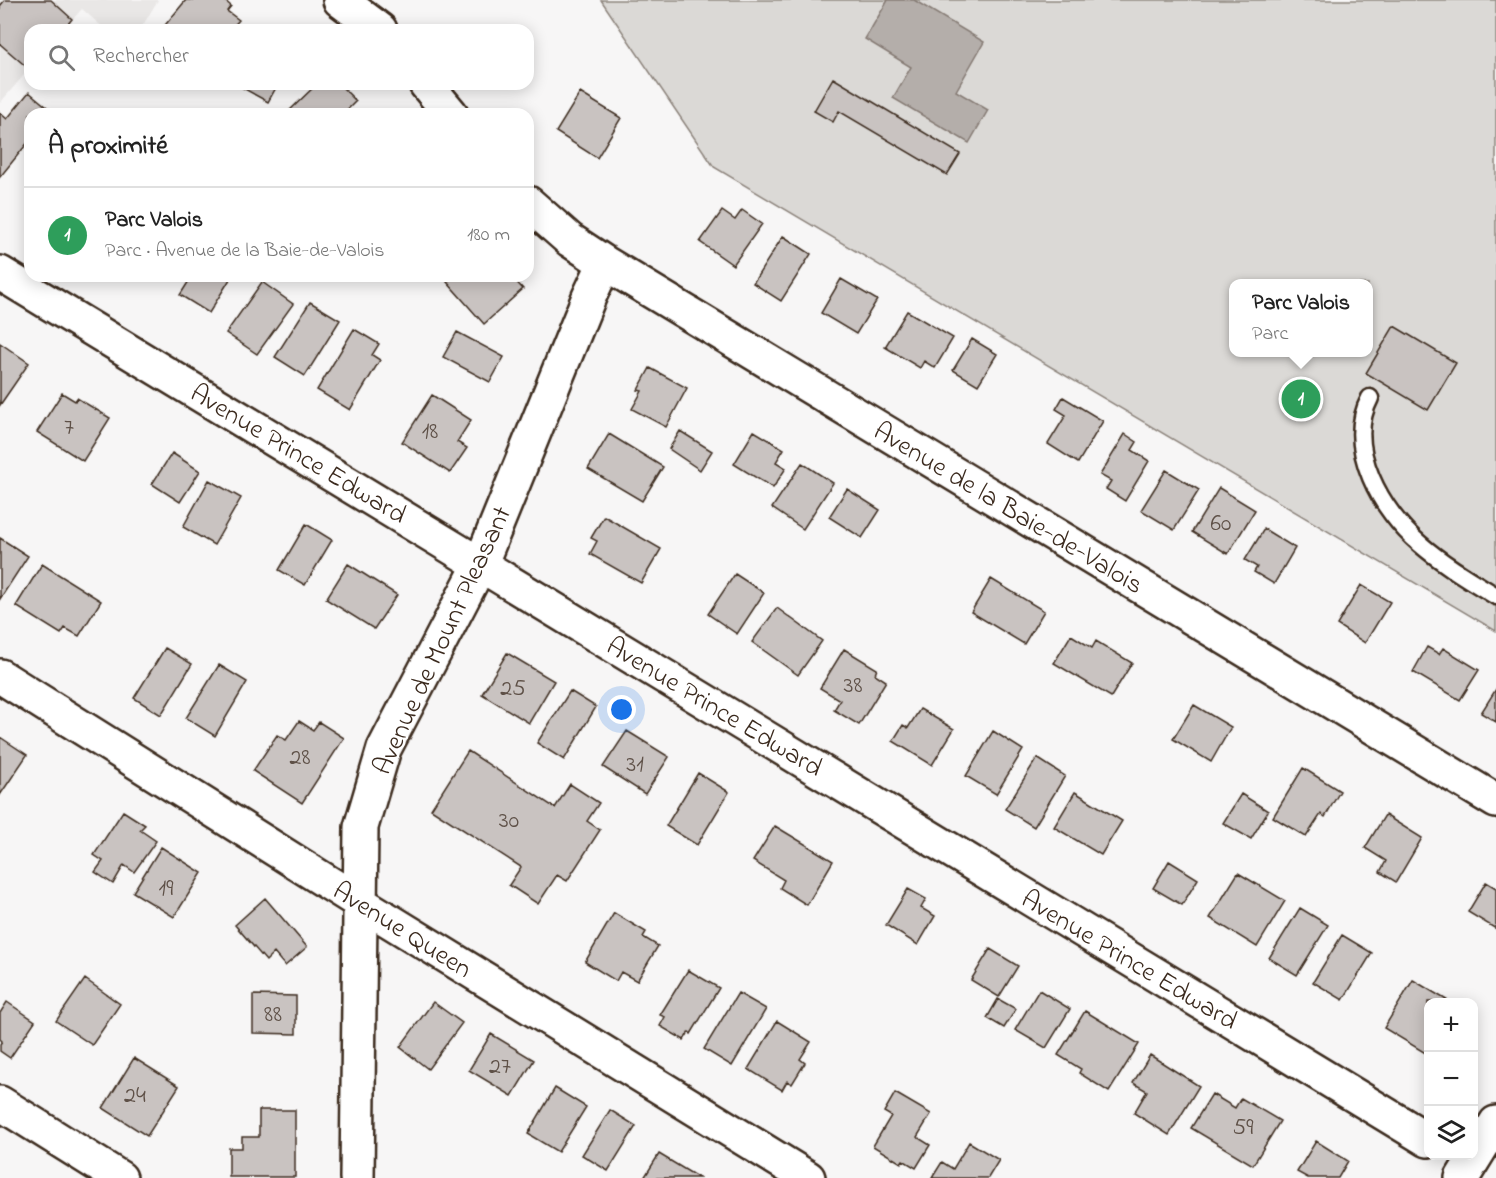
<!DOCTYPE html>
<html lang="fr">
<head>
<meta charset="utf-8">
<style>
  body { margin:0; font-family:"Indie Flower",sans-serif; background:#f2f2f2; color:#222 }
  .controls { position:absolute; right:18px; bottom:18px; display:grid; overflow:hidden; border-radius:12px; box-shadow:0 3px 15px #0003 }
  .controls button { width:54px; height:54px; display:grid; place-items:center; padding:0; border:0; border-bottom:2px solid #e0e0e0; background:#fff; color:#222; font:30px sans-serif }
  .you { position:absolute; left:622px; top:710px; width:21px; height:21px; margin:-15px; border:4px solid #fff; border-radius:50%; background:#1a73e8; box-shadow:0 0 0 9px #1a73e833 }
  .badge { display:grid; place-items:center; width:39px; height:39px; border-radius:50%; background:#b45309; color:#fff; font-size:20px; font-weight:700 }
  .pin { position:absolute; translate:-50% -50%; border:3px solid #fff; box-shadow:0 2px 6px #0006 }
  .popup { position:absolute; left:1229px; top:279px; width:144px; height:78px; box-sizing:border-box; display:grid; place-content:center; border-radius:12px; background:#fff; filter:drop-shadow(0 2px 4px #0005); font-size:20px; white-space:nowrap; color:#767676 }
  .popup b { font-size:22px; color:#222 }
  .popup::after { content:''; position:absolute; left:50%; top:100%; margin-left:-12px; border:12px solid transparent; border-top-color:#fff }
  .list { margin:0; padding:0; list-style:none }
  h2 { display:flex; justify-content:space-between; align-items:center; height:78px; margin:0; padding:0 24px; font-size:26px }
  h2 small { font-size:20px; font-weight:400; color:#767676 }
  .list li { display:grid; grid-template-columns:39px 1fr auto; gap:18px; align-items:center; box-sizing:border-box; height:96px; padding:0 24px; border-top:2px solid #e0e0e0 }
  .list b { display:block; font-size:22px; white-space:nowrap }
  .list p { margin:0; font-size:20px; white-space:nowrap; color:#767676 }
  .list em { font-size:20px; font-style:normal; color:#767676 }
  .icon { flex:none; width:33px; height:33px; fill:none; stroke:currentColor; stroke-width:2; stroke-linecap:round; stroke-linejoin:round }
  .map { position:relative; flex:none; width:1496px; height:1178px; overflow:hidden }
  .search { position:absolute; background:#fff; box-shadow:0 3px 15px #0003; left:24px; top:24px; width:510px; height:66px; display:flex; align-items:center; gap:15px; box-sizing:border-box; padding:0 21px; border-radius:18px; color:#767676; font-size:22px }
  .panel { position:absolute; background:#fff; box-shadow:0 3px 15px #0003; left:24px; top:108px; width:510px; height:174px; border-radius:18px }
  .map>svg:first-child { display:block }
  .built { fill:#e9e7e6 }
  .green { fill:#dbd9d6; stroke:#8b827a; stroke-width:1.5; fill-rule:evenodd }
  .water { fill:#b4aeaa; stroke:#847972; stroke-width:1.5 }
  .building { fill:#c9c3c1; stroke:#3b2a1e; stroke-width:1.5 }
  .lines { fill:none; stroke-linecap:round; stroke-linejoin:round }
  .lane-casing { stroke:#3b2a1e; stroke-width:21 }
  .street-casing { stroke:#3b2a1e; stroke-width:38 }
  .lane { stroke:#fff; stroke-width:16 }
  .street { stroke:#fff; stroke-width:33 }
  .labels { text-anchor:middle; stroke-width:4.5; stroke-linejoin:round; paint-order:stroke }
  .number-label { font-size:24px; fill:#5e5047 }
  .street-label { font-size:27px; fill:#3b2a1e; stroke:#fff }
</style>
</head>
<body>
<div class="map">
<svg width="1496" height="1178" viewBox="0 0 1496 1178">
  <rect width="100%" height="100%" fill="#f7f6f6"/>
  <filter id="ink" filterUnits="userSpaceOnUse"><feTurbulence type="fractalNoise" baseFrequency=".0167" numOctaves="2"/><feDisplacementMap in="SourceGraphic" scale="12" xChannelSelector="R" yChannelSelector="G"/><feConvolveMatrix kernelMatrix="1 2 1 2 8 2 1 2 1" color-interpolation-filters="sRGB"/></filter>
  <g filter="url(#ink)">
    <path class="built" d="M 0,0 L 158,0 L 140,30 L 106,30 L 82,9 L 63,30 L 30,30 L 30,68 L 0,103 Z"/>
    <path class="green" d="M 601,0 L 1496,0 L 1496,631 L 714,167 ZM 1234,284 L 1368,284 L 1368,352 L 1234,352 Z"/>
    <path class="water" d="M 888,0 L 914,0 L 984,42 L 956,91 L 988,110 L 969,143 L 893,98 L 911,67 L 865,39 Z"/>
    <path class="building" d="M 5,0 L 51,0 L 72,19 L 63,30 L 30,30 L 29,69 L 0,44 L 0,6 Z
      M 186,0 L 224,0 L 231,6 L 227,11 L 239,20 L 230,30 L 161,30 Z
      M 833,78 L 960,154 L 947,175 L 839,111 L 833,122 L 814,111 Z
      M 242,84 L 278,84 L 268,102 L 241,87 Z
      M 317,84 L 339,84 L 356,101 L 343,114 L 290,114 L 288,112 Z
      M 29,92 L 53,112 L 52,114 L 30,114 L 30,140 L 0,177 L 0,113 L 7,119 Z
      M 580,93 L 621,118 L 597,158 L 556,132 Z
      M 742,210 L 762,224 L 733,265 L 700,242 L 722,211 L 735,220 Z
      M 783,236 L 811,254 L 781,301 L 753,283 Z
      M 192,276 L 232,276 L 209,313 L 180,295 Z
      M 454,276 L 511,276 L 523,289 L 484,324 L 447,282 Z
      M 841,279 L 877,300 L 856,334 L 821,313 Z
      M 262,282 L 293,304 L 257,354 L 226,333 Z
      M 310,302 L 340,320 L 305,376 L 275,357 Z
      M 907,311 L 953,338 L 935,368 L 924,361 L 920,368 L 885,347 Z
      M 1394,326 L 1456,363 L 1428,410 L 1366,373 Z
      M 354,329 L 379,344 L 372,355 L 380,360 L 350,410 L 317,390 Z
      M 457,332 L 504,357 L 490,382 L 443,357 Z
      M 972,339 L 997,354 L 978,385 L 953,370 Z
      M 0,343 L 29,363 L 0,405 Z
      M 650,368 L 687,388 L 666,427 L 632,409 L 642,391 L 638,390 Z
      M 62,393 L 75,401 L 77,398 L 110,418 L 83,461 L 37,432 Z
      M 432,395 L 471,420 L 457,442 L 467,448 L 450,473 L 402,442 Z
      M 1063,397 L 1103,421 L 1078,463 L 1048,444 L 1066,415 L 1056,409 Z
      M 680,431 L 712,451 L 700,470 L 669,449 Z
      M 754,431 L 784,449 L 776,462 L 786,468 L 773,488 L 734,464 Z
      M 609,434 L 663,467 L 642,501 L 588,469 Z
      M 1125,434 L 1137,442 L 1132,450 L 1149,461 L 1125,501 L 1106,489 L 1111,481 L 1100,475 Z
      M 172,453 L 200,471 L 180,502 L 152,484 Z
      M 802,463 L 833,483 L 803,529 L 772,508 Z
      M 1166,470 L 1199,490 L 1174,530 L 1141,510 Z
      M 209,480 L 241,498 L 214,545 L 183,527 Z
      M 1219,488 L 1255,510 L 1228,554 L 1192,532 Z
      M 847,489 L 880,510 L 862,538 L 829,517 Z
      M 604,516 L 661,549 L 641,583 L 590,554 L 597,541 L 591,538 Z
      M 306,524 L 332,540 L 305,585 L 279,570 Z
      M 1264,529 L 1295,548 L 1274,584 L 1254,572 L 1257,567 L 1245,560 Z
      M 0,538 L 28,556 L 0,599 Z
      M 42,564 L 101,601 L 79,636 L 65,628 L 61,634 L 16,606 Z
      M 348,564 L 397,595 L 374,629 L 326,599 Z
      M 735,574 L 764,593 L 737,634 L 708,614 Z
      M 991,579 L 1044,611 L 1024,644 L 971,612 Z
      M 1361,585 L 1390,602 L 1365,643 L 1337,625 Z
      M 777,608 L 822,641 L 798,675 L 752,642 Z
      M 1071,635 L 1092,648 L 1096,641 L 1132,663 L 1111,697 L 1054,663 Z
      M 1427,647 L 1439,654 L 1443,648 L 1479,670 L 1460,700 L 1413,672 Z
      M 165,648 L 192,664 L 161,715 L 134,698 Z
      M 844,649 L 877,669 L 875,674 L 886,681 L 859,725 L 834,710 L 840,700 L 820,688 Z
      M 507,653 L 554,681 L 529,723 L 482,694 Z
      M 219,665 L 247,682 L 215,736 L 186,718 Z
      M 1496,689 L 1496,722 L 1481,713 Z
      M 570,691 L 596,707 L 564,760 L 537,743 Z
      M 1194,705 L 1231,727 L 1211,762 L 1173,739 Z
      M 920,709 L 954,729 L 932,765 L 893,741 L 903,725 L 908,728 Z
      M 299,721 L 313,730 L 319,722 L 344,738 L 302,803 L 253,771 L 277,735 L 286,740 Z
      M 627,731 L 669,757 L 645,794 L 603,767 Z
      M 993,731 L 1023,750 L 996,794 L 966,776 Z
      M 0,737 L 27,755 L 0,795 Z
      M 468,751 L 555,808 L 570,784 L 599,803 L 587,821 L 600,830 L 567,881 L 557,875 L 538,904 L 509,885 L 521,867 L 431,809 Z
      M 1037,758 L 1065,776 L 1034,827 L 1005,809 Z
      M 1303,768 L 1340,791 L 1325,817 L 1321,814 L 1306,837 L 1273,817 Z
      M 698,773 L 729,792 L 697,845 L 666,826 Z
      M 1075,792 L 1122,821 L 1101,855 L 1054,827 Z
      M 1241,794 L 1268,811 L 1251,839 L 1223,823 Z
      M 123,811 L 145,825 L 140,830 L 156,841 L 134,872 L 124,865 L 113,884 L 95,872 L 103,861 L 94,855 Z
      M 1385,815 L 1422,838 L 1396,882 L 1380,872 L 1386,861 L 1365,848 Z
      M 775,826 L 833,861 L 807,905 L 780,888 L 784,880 L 753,861 Z
      M 161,847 L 202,873 L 174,917 L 133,892 Z
      M 1169,861 L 1198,879 L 1182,905 L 1153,888 Z
      M 1238,873 L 1285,901 L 1257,947 L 1210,918 Z
      M 1486,882 L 1496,888 L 1496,929 L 1468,912 Z
      M 908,889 L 926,899 L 921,908 L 935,916 L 918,945 L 886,925 Z
      M 265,898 L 307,947 L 285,966 L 274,953 L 266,961 L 235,925 Z
      M 1300,908 L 1328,925 L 1297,975 L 1269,958 Z
      M 614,913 L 646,932 L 643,937 L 658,946 L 637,981 L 621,972 L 616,981 L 585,962 Z
      M 1342,935 L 1372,953 L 1343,1000 L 1313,982 Z
      M 990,949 L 1018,966 L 999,997 L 971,980 Z
      M 688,970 L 719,988 L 691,1034 L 689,1032 L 684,1040 L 660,1026 L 665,1017 L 660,1015 Z
      M 85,979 L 120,1004 L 92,1045 L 56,1021 Z
      M 1413,980 L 1450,1002 L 1428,1002 L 1427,1054 L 1384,1028 Z
      M 1039,990 L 1070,1009 L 1046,1048 L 1015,1030 Z
      M 738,993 L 766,1009 L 732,1066 L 704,1049 Z
      M 253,995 L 296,996 L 296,1034 L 253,1033 Z
      M 998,999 L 1016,1009 L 1004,1028 L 987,1018 Z
      M 7,1002 L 35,1021 L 10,1058 L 0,1051 L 0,1044 L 2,1041 L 0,1039 L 0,1013 Z
      M 433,1002 L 462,1023 L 428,1069 L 400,1047 Z
      M 1085,1011 L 1139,1044 L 1109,1092 L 1079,1073 L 1081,1069 L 1058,1055 Z
      M 777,1021 L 811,1042 L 800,1059 L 805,1063 L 792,1084 L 787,1081 L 782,1090 L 748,1069 Z
      M 491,1034 L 534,1060 L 512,1096 L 469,1070 Z
      M 1150,1055 L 1199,1086 L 1169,1135 L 1134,1113 L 1147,1091 L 1133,1083 Z
      M 134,1058 L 179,1086 L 147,1136 L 103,1108 Z
      M 555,1088 L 586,1107 L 558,1152 L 528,1134 Z
      M 895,1093 L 931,1114 L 917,1137 L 930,1145 L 916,1168 L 903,1160 L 901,1163 L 873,1146 L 891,1116 L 884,1112 Z
      M 1212,1094 L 1235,1108 L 1241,1098 L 1280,1121 L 1253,1165 L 1191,1128 Z
      M 259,1110 L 295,1110 L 295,1177 L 229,1177 L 229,1148 L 242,1148 L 242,1137 L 259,1137 Z
      M 610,1110 L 636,1126 L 608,1171 L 582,1155 Z
      M 1316,1141 L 1348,1161 L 1338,1178 L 1308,1178 L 1297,1172 Z
      M 969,1142 L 999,1160 L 988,1178 L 932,1178 L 942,1162 L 953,1169 Z
      M 659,1154 L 699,1178 L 644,1178 Z"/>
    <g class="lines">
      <g class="lane-casing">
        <path id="lane" d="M 1370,398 C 1344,447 1382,512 1420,544 C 1443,564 1470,580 1496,596"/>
      </g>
      <g class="street-casing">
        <path id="street" d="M 340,0 L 380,30
          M 426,84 L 451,114
          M 528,203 L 570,240 L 605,263 L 1496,801
          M 0,273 L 1428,1140
          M 0,676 L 359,902 L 808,1178
          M 0,1103 L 120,1178
          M 357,1178 L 361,827 L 384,749 L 481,563 L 589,297 L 605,263
          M 1462,1178 L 1496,1123"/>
      </g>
      <use href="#lane" class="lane"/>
      <use href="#street" class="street"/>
    </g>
  </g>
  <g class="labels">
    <g class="number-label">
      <text x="69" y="434">7</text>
      <text x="430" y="438">18</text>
      <text x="1221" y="530">60</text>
      <text x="853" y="692">38</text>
      <text x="513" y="695">25</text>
      <text x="300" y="764">28</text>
      <text x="635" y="771">31</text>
      <text x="509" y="827">30</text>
      <text x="166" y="895">19</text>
      <text x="273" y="1021">88</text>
      <text x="500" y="1073">27</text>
      <text x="135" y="1102">24</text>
      <text x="1243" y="1134">59</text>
    </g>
    <g class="street-label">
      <text transform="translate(299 453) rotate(31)" y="9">Avenue Prince Edward</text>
      <text transform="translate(1009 507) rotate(31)" y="9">Avenue de la Baie-de-Valois</text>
      <text transform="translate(441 640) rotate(-65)" y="9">Avenue de Mount Pleasant</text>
      <text transform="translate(715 706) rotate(31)" y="9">Avenue Prince Edward</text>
      <text transform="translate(403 929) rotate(32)" y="9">Avenue Queen</text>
      <text transform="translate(1130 959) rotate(31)" y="9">Avenue Prince Edward</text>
    </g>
  </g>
</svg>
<div class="controls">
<button>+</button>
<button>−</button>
<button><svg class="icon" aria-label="layers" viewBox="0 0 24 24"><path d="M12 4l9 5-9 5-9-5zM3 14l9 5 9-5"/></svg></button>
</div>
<div class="you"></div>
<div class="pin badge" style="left:1301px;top:399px;background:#2e9e5b">1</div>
<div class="popup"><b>Parc Valois</b>Parc</div>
<div class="search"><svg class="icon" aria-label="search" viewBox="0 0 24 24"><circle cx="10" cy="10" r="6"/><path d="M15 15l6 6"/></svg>Rechercher</div>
<section class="panel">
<h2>À proximité<small></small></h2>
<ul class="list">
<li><span class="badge" style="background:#2e9e5b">1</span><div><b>Parc Valois</b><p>Parc · Avenue de la Baie-de-Valois</p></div><em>180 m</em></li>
</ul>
</section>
</div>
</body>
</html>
